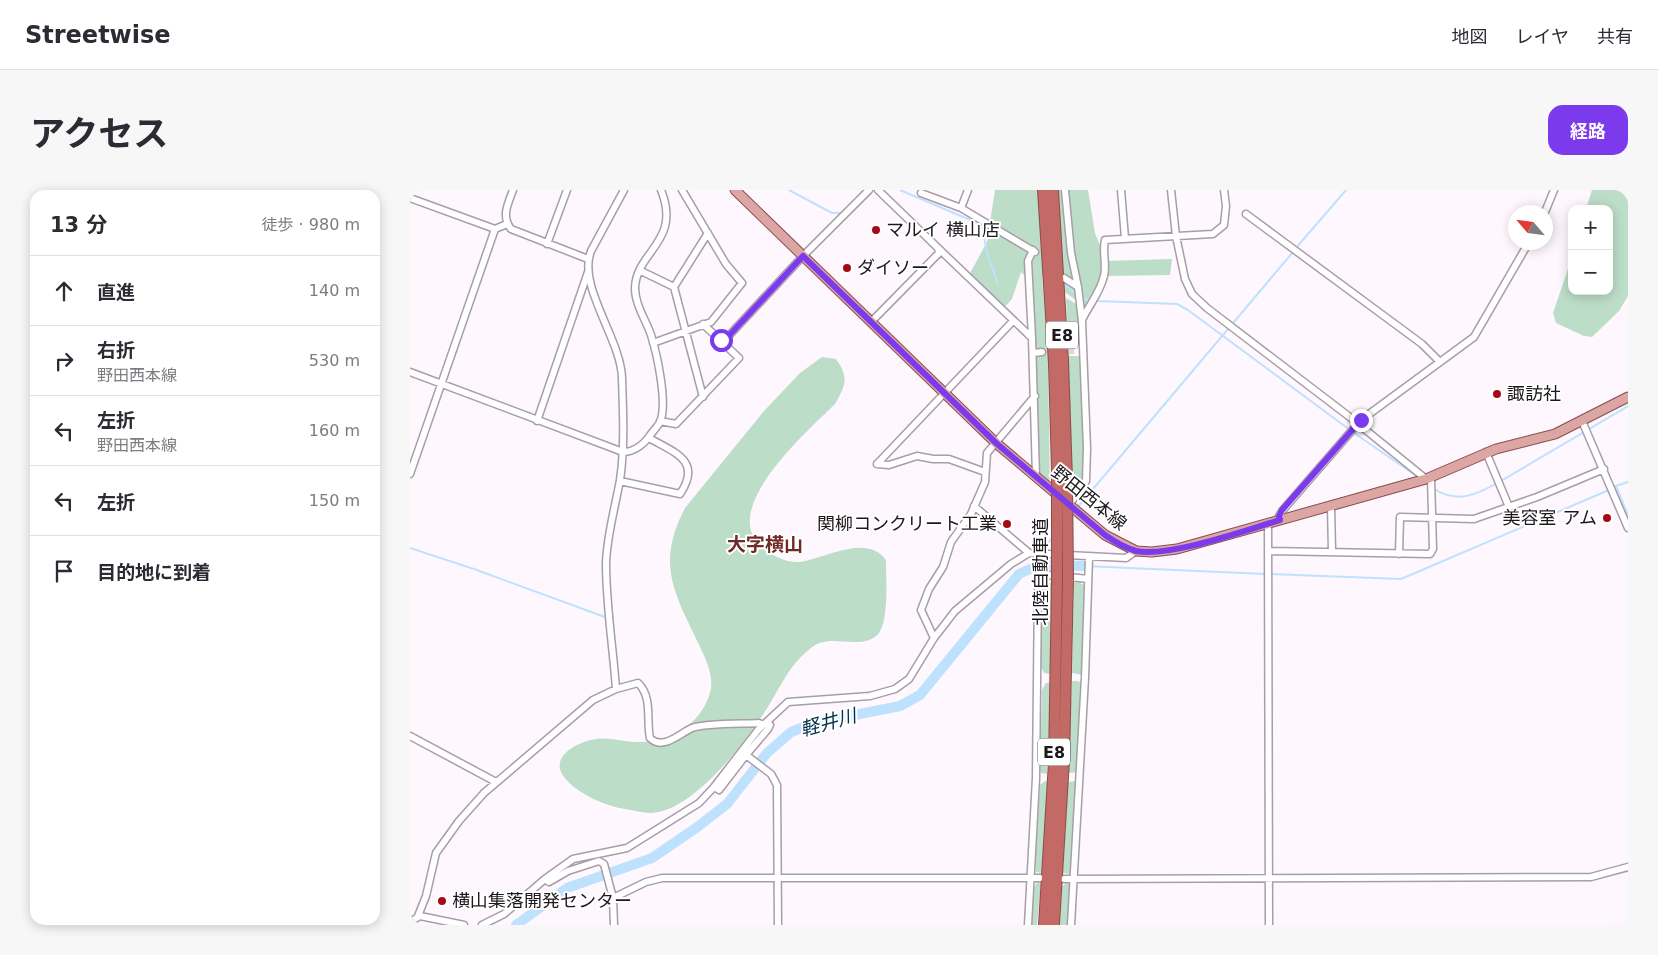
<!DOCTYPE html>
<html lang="ja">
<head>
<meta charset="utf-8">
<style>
  body { margin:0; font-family:"DejaVu Sans","Noto Sans JP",sans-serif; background:#f7f7f7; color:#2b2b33 }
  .controls { position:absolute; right:15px; top:15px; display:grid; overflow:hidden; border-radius:10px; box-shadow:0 2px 12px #0003 }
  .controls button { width:45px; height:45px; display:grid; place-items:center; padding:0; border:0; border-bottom:1px solid #e1e1e2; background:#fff; color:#2b2b33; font:25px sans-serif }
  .compass { position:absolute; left:1098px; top:15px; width:45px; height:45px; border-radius:50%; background:#fff; box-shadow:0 2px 12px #0003; rotate:298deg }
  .stop { position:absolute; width:15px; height:15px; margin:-11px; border:4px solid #7c3aed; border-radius:50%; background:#fff }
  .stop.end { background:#7c3aed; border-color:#fff; box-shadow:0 1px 5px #0008 }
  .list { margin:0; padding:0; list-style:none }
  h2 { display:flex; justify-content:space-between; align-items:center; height:65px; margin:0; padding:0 20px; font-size:21px }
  h2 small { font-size:16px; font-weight:400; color:#7c7c81 }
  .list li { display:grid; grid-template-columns:32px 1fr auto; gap:15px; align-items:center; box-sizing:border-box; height:70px; padding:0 20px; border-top:1px solid #e1e1e2 }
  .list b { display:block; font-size:19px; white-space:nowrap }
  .list p { margin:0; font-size:16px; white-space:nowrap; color:#7c7c81 }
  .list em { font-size:16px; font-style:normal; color:#7c7c81 }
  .icon { flex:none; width:28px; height:28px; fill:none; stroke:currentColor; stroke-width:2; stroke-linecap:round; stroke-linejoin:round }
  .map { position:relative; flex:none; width:1218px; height:735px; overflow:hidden; border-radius:15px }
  header { display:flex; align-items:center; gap:30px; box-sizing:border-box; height:70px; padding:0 25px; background:#fff; border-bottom:1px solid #e1e1e2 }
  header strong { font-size:24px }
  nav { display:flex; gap:28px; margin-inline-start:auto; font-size:18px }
  .intro { display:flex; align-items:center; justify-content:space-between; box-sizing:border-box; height:120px; padding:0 30px }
  h1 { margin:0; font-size:35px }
  .button { padding:12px 22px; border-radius:15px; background:#7c3aed; color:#fff; font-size:18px; font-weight:700 }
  main { display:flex; gap:30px; padding:0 30px }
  aside { flex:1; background:#fff; border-radius:15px; box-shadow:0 2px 12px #0003 }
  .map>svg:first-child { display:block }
  .green { fill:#bcddc7 }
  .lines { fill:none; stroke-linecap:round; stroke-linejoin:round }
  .stream { stroke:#bee2fe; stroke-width:2 }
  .river { stroke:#bee2fe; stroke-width:10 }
  .minor-tunnel { stroke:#dcd6dc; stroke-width:6; stroke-dasharray:6 3; stroke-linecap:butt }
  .minor-casing { stroke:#a99da8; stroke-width:9 }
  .major-casing { stroke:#894d4c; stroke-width:11 }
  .highway-casing { stroke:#894d4c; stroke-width:12 }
  .minor { stroke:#fff; stroke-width:6 }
  .major { stroke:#dba6a3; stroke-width:9 }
  .highway { stroke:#c36a66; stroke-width:10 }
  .highway-bridge-casing { stroke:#894d4c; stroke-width:12; stroke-linecap:butt }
  .highway-bridge { stroke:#c36a66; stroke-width:10 }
  .route { stroke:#7c3aed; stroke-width:6 }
  .poi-dot { fill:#a30917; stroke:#fff; stroke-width:2 }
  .labels { text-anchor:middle; stroke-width:4; stroke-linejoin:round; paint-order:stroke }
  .shield { fill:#fff; stroke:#605d60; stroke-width:1 }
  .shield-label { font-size:16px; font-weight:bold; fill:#1c181c }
  .poi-label { font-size:18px; fill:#1c181c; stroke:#fff; text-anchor:start }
  .street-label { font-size:18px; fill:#1c181c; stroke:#fff }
  .neighbourhood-label { font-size:19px; font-weight:bold; fill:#712b27; stroke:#fff }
  .water-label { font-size:19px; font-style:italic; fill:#03304c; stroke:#fff }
</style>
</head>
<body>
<header>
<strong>Streetwise</strong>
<nav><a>地図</a><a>レイヤ</a><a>共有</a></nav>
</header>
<div class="intro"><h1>アクセス</h1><a class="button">経路</a></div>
<main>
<aside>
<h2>13 分<small>徒歩 · 980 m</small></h2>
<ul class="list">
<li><svg class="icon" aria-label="ahead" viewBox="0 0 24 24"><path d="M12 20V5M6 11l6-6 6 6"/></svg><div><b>直進</b></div><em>140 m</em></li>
<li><svg class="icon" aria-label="right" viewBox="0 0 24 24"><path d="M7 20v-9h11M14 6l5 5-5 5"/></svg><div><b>右折</b><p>野田西本線</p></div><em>530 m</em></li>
<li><svg class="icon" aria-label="left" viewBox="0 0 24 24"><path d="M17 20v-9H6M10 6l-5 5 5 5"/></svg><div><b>左折</b><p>野田西本線</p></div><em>160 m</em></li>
<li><svg class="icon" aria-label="left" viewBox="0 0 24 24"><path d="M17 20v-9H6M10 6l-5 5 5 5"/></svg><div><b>左折</b></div><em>150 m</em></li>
<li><svg class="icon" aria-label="arrive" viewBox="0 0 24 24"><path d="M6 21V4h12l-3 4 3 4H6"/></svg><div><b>目的地に到着</b></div></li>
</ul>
</aside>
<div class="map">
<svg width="1218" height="735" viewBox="0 0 1218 735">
  <rect width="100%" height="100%" fill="#fef7fe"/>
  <path class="green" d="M 585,0 L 678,0 L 685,43 L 696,71 L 762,69 L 760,85 L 694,86 L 677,118 L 632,86 L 638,162 L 640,299 L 626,286 L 619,90 L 611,82 L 602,109 L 592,120 L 558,87 L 577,52 Z
    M 1182,0 L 1218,0 L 1218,106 L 1209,121 L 1182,147 L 1174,146 L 1146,133 L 1143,123 L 1162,67 L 1162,101 L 1199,101 L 1199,19 L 1176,19 Z
    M 656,108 L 668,115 L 671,156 L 658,156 Z
    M 658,166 L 671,166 L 674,286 L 665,303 L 666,288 L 661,278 Z
    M 412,167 L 426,169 C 439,187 436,195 425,214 C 399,240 307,319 352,357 C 363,366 376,373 390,372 C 415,369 456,343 476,370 C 476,388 479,428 469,443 C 457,459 429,448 414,452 C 406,453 401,458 395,463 C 378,478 368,501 356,520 C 335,553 282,622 241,623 C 233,623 223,620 215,619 C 195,616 166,603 154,587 C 138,566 170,551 186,549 C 199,547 213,552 226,552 C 259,553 290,536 300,503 C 304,489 298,474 292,461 C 267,407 244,377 275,318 L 354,221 L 390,183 Z
    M 668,392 L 674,395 L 673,485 L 662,483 L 664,393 Z
    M 636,393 L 641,393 L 640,484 L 634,483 L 630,475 L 633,396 Z
    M 662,491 L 668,491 L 672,494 L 668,582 L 658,583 Z
    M 641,492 L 637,584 L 631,583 L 630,581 L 632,500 L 636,493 Z
    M 635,591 L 638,592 L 632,683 L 626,682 L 625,676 L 630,595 Z
    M 665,591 L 667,594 L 661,684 L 653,683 L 658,592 Z
    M 627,692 L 631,693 L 627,735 L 621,735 L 624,698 Z
    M 656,693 L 661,693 L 660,735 L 650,735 L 652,697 Z"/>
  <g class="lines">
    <path class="stream" d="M 379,0 L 422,23 L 432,23
      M 490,0 L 572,35 L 577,63 L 588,94
      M 440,15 L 454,0
      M 886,58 L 936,0
      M 652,93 L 666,103
      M 670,106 L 677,110 L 688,111 L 767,114 L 778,120 L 940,240
      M 944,243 L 1008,287
      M 1091,291 L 1218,216
      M 1206,296 L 1218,325
      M 1203,297 L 1218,292
      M 1026,300 C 1048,313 1066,305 1087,293
      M 667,318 L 883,62
      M 0,358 L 64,379 L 195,427
      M 632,361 L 643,347
      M 628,375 L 630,365
      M 675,376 L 855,384
      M 860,384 L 991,389 L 1199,300"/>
    <path class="river" d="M 106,735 L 157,698 L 242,668 L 286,638 L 317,614 L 357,563 L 381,542 L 404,533 L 490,516 L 510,505 L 609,384 L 628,375 L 675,376"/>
    <path class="minor-tunnel" d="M 632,162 L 664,161"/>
    <g class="minor-casing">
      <path id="minor" d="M 103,0 C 98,14 91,26 101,39 L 178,69
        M 655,0 L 661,63 L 668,97 L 672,131 L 677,258 L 676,291 L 659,315
        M 711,0 L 715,48
        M 761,0 L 766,46 L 775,89 L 782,104 L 797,118 L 941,228 L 1016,289
        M 511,3 L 551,18 L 625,62
        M 0,8 L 85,39 L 97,34
        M 551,18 L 558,0
        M 1135,22 L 1144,0
        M 836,24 L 1012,154 L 1030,172
        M 137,54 L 157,0
        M 528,58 L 622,148 L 626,286
        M 231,81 L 264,97
        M 654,88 L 668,97
        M 672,130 C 679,115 690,103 694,86 C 697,74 692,62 695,50 L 803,44 L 814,35 L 816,16 L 814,0
        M 462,131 L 529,63 L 528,58 L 468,0
        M 622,148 L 618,71 L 623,60
        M 313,152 L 393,66 L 459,0
        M 243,153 L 301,132 L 332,93 L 316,74 L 272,0
        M 624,163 L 632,162
        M 0,182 L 213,262 C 225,262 235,253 241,244 C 244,240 248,236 250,232 C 258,214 247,164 241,145 C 236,130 225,115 225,98 C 226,61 272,52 251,0
        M 293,207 L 264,97 L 298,43
        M 127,231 L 178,82
        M 250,231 L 266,234 L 329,168 L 293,134
        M 1172,231 L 1218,338
        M 1076,262 L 1099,317
        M 467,274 L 603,131
        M 467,274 L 479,275 L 507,266 L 523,269 L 539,269 L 575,282
        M 0,284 L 85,39
        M 210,291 L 270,304 C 293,270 263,262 239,248
        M 564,316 L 619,363
        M 921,316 L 922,361
        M 870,330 L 869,326 L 872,321 L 951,230 L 1064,147 L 1119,52
        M 858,334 L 859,735
        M 859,361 L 1020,364 L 1023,359 L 1021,288
        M 989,364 L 990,327 L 1064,329 L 1127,307 L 1194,279
        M 524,448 L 511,420 L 519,399 L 533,377 L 541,352 L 561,324 L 575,292 L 577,263 L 625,206
        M 206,499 C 203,457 196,415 196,373 C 197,345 205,318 210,290 C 215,256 213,222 212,188 C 211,149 167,96 181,61 L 214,0
        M 357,532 L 360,535 L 358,539 L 336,565 L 361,584 L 367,595 L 368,735
        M 0,546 L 86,592
        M 304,597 L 309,600 L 336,565
        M 135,689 L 163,669 L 217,658 L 289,613 L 304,597 L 348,540 L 378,512 L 460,506 L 485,499 L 499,489 L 524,448 L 545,421 L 601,374 L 619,363 L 716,368 L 726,361
        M 654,689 L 1181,687 L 1218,677
        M 203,708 L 236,692 L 252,688 L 630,688
        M 8,726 L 16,706 L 26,663 L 49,631 L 74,603 L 183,510 L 206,499 L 228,493 C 243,507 236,531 240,548 C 253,561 270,543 282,538 C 295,533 334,534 349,533 L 353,535
        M 0,732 L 10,726 L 54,735
        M 72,735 L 94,724 L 135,689 L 139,692 L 158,681 L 189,671 L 194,674 L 203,708 L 204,735
        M 618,735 L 626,588 L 628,397 L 631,390 L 640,385 L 678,389
        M 661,735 L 675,488 L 679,368"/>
    </g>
    <g class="major-casing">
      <path id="major" d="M 325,0 L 586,253 L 695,345 L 726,361 L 742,362 L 767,359 L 1016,289 L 1086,259 L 1145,244 L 1218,207"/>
    </g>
    <g class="highway-casing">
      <path id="highway" d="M 633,0 L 644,173 L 647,281
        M 643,0 L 653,170 L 657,290
        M 634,735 L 644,572 L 647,390
        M 644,735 L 654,570 L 658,390"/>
    </g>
    <use href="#minor" class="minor"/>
    <use href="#major" class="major"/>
    <use href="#highway" class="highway"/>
    <g class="highway-bridge-casing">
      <path id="highway-bridge" d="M 647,281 L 647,390
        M 657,290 L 658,390"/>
    </g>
    <use href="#highway-bridge" class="highway-bridge"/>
  </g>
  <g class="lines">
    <path class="route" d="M 311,150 L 313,152 L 393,66 L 586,253 L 695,345 C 705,352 715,358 726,361 C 758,368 836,340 870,330 L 869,326 L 872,320 L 951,230"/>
  </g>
  <g class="poi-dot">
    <circle cx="466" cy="40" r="5"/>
    <circle cx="437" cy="78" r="5"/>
    <circle cx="1087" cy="204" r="5"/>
    <circle cx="1197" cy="328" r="5"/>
    <circle cx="597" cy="334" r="5"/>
    <circle cx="32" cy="711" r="5"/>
  </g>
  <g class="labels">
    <g class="shield">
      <rect x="636" y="131.5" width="32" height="27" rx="4"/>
      <rect x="628" y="548.5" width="32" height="27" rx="4"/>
    </g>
    <g class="shield-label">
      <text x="652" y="151">E8</text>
      <text x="644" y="568">E8</text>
    </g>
    <g class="poi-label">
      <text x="476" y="46">マルイ 横山店</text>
      <text x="447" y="84">ダイソー</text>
      <text x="1097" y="210">諏訪社</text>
      <text x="1187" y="334" text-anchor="end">美容室 アム</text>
      <text x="587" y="340" text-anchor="end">関柳コンクリート工業</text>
      <text x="42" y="717">横山集落開発センター</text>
    </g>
    <g class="street-label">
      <text transform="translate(679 308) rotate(39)" y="6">野田西本線</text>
      <text transform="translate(631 382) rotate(-90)" y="6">北陸自動車道</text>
    </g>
    <g class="neighbourhood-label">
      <text x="355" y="361">大字横山</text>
    </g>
    <g class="water-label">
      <text transform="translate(418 532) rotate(-15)" y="7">軽井川</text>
    </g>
  </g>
</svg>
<div class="controls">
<button>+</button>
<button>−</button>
</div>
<svg class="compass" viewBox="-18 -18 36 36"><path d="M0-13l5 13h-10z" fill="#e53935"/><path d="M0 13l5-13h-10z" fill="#7c7c81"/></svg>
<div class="stop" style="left:311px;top:150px"></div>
<div class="stop end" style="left:951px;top:230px"></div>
</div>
</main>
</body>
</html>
